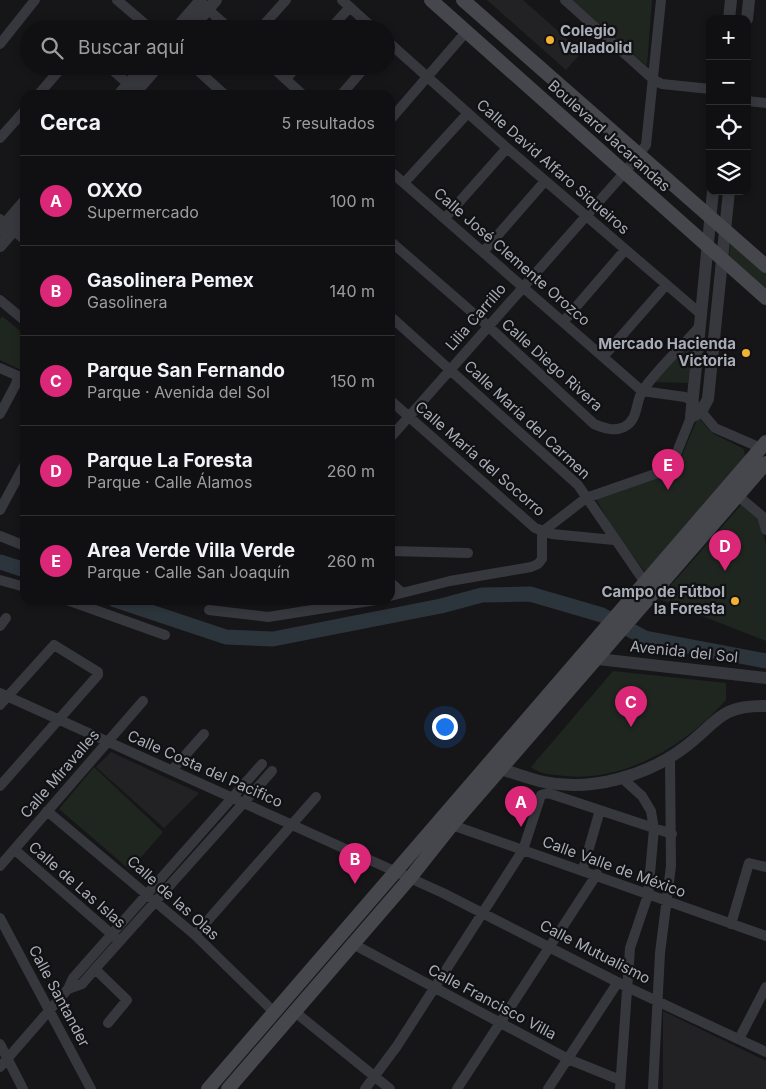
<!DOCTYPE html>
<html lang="es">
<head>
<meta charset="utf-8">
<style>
  body { margin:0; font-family:Inter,sans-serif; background:#19191b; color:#f1f3f6 }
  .controls { position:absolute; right:15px; top:15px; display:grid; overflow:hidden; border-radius:10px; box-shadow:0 2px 8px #0003 }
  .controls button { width:45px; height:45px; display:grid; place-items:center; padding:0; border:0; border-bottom:1px solid #303032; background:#101012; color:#f1f3f6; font:25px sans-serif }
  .you { position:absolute; left:444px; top:726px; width:18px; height:18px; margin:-12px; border:4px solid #fff; border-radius:50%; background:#1a73e8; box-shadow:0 0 0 8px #1a73e833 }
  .badge { display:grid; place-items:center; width:32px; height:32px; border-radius:50%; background:#db2777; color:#fff; font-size:16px; font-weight:700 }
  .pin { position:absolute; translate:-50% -41px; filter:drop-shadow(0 1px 2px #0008) }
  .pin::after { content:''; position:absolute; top:26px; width:18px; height:15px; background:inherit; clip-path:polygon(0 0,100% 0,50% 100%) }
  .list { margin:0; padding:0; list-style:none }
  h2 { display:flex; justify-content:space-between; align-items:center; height:65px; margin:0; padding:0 20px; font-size:21px }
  h2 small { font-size:16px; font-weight:400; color:#9c9d9f }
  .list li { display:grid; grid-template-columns:32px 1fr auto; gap:15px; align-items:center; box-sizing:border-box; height:90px; padding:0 20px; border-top:1px solid #303032 }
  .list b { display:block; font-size:19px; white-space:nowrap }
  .list p { margin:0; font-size:16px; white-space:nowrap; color:#9c9d9f }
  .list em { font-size:16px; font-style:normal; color:#9c9d9f }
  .icon { flex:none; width:28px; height:28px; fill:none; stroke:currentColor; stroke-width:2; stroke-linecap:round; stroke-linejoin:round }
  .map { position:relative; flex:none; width:766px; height:1089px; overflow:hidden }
  .search { position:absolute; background:#101012; box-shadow:0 2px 8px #0003; left:20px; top:20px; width:375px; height:55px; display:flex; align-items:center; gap:12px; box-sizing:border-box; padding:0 18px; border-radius:28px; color:#9c9d9f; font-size:19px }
  .panel { position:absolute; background:#101012; box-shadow:0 2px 8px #0003; left:20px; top:90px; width:375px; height:515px; border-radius:15px }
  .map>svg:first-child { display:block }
  .built { fill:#222225 }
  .green { fill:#1e261f }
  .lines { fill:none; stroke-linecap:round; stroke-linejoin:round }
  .river { stroke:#2c353c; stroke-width:15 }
  .minor { stroke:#37383d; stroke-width:10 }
  .tertiary { stroke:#37383d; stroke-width:12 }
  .secondary { stroke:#45474d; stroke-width:14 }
  .poi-dot { fill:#f2b134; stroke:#111113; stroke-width:2 }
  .labels { text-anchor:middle; stroke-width:4.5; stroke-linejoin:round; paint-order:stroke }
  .poi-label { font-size:15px; font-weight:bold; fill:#a8adb8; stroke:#111113; text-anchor:end }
  .street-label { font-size:15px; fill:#a8adb8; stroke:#111113 }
</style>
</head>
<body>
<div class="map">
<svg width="766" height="1089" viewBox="0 0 766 1089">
  <rect width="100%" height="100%" fill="#161618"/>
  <path class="built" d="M 487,0 L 523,0 L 582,52 L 566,70 Z
    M 111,752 L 199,793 L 164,828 L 96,767 Z
    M 663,1011 L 766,1061 L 766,1089 L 663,1089 Z"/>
  <path class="green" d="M 572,0 L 652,0 L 647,66 Z
    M 731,241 L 766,273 L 766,291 L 729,257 Z
    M 2,316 L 25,335 L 25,372 L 0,360 L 0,319 Z
    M 694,328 L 688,383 L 649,382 Z
    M 698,417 L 712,433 L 744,449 L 745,456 L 645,572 L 614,531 L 596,499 L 666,472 L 681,458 Z
    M 741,505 L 759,518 L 766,544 L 766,641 L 659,599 Z
    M 613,671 L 726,683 L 726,700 C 686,745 626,782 564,776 C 551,774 541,775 531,767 Z
    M 94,767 L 163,832 L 130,870 L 59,809 Z"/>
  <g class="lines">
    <path class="river" d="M 0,562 L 25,570
      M 115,600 L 226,637 L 273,639 L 441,606 L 482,595 L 530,594 L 602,615 L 645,638 L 766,661"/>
    <path class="minor" d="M 117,0 L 151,29
      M 342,0 L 374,29
      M 565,0 L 654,80 L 662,84 L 710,89
      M 203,5 L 230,29
      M 260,29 L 286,0
      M 330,29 L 350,7
      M 386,40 L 507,148 L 702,315
      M 0,44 L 35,0
      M 108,66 L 134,89
      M 193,66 L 225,95
      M 271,66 L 303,95
      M 286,79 L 297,66
      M 38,95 L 63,66
      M 341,95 L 366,66
      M 747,101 L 766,103
      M 390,120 L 466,32
      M 0,138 L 25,110
      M 390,171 L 642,391 L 685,397 L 692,401 L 715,428 L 761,448
      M 404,183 L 468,113
      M 445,218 L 507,148
      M 0,219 L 25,240
      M 390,241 L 488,326 L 594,424 C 604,428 614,432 624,427 C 639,420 635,401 643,390 C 659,367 682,347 700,326
      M 483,252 L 545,181
      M 0,300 L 25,321
      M 390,316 L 578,485 L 646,584
      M 563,322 L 625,250
      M 603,357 L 666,285
      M 0,368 L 25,379
      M 390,400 L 535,528 L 552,534 L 614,540
      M 0,414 L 16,384 L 18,376
      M 390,438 L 625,172 L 646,145 L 661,0
      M 737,495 L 762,516
      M 0,510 L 25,464
      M 762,516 L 766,530
      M 0,536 L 25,546
      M 390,551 L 468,553
      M 0,580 L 25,587
      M 390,582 L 401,592
      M 390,596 L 450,581 L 531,567 L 538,564 L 542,559 L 542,532 L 586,498 L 655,474 L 670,462 L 677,452 L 691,417
      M 67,600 L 165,635
      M 209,610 L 268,617 L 376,600
      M 0,626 L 6,618
      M 0,693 L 443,893 L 627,987 L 766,1052
      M 0,705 L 54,645 L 98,672 L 98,675 L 0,786
      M 173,769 L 204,734
      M 47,811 L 195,935 L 275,1013
      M 452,825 L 766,936
      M 15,850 L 116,938
      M 0,866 L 143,701
      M 583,869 L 600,810
      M 0,918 L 91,1089
      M 731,924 L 749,863 L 766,867
      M 195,935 L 316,797
      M 353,944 L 568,1059 L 620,1080
      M 95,969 L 127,1000 L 108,1023
      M 68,989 L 82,984 L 95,969 L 272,771
      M 295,1012 L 390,1089
      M 739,1039 L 766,987
      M 0,1044 L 23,1089
      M 0,1067 L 68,989 L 73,978 L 262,764
      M 365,1089 L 397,1046 L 523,850 L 541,795 L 548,793 L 672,834
      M 457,1089 L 597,874
      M 548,1089 L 618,982
      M 620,1089 L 630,948 L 648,895 L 654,829 L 651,811 L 642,796 L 622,778
      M 653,1089 L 660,953 L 671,866 L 670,758"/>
    <path class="tertiary" d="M 729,19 L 731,0
      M 747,19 L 749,0
      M 176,29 L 201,0
      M 191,29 L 216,0
      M 119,95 L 144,66
      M 133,95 L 158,66
      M 0,230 L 25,201
      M 0,246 L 25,217
      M 691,417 L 701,412 L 708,399 L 729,191
      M 691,417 L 713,191
      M 598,659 L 766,678
      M 500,769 C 515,773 530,779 544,782 C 591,792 647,776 685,747 C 718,722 719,705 766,706"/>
    <path class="secondary" d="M 431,0 L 766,298
      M 463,0 L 766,266
      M 208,1089 L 766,442
      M 228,1089 L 410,878 L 452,825 L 766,463"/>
  </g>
  <g class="poi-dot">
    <circle cx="550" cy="40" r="5"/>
    <circle cx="746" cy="353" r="5"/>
    <circle cx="735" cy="601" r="5"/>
  </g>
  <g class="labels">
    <g class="poi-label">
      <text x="560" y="36" text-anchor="start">Colegio<tspan x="560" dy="17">Valladolid</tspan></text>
      <text x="736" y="349">Mercado Hacienda<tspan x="736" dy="17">Victoria</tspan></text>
      <text x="725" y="597">Campo de Fútbol<tspan x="725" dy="17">la Foresta</tspan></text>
    </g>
    <g class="street-label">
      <text transform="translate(609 136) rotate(42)" y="5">Boulevard Jacarandas</text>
      <text transform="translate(553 167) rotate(41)" y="5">Calle David Alfaro Siqueiros</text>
      <text transform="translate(512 257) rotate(41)" y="5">Calle José Clemente Orozco</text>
      <text transform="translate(476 317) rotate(-49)" y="5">Lilia Carrillo</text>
      <text transform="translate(552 365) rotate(42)" y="5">Calle Diego Rivera</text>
      <text transform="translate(527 420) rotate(43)" y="5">Calle María del Carmen</text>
      <text transform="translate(480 459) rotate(41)" y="5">Calle María del Socorro</text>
      <text transform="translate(684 652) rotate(6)" y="5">Avenida del Sol</text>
      <text transform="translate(205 769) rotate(24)" y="5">Calle Costa del Pacifico</text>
      <text transform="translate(60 774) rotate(-49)" y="5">Calle Miravalles</text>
      <text transform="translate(614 867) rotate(20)" y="5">Calle Valle de México</text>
      <text transform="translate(77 885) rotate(41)" y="5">Calle de Las Islas</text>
      <text transform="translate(173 898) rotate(42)" y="5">Calle de las Olas</text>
      <text transform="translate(595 952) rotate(27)" y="5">Calle Mutualismo</text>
      <text transform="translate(59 996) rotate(62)" y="5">Calle Santander</text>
      <text transform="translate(492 1002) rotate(28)" y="5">Calle Francisco Villa</text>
    </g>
  </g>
</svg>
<div class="controls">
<button>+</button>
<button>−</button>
<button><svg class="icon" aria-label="locate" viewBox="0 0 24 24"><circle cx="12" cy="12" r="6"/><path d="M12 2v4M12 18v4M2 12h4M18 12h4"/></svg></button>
<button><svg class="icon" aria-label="layers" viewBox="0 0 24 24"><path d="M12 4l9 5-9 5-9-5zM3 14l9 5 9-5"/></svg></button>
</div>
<div class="you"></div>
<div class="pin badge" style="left:521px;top:827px">A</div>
<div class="pin badge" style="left:355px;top:884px">B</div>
<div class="pin badge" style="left:631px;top:727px">C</div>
<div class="pin badge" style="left:725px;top:571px">D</div>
<div class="pin badge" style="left:668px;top:490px">E</div>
<div class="search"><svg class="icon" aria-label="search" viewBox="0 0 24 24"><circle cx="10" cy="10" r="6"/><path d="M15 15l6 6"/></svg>Buscar aquí</div>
<section class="panel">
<h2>Cerca<small>5 resultados</small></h2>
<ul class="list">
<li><span class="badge">A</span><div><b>OXXO</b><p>Supermercado</p></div><em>100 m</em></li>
<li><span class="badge">B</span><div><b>Gasolinera Pemex</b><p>Gasolinera</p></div><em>140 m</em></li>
<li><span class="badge">C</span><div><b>Parque San Fernando</b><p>Parque · Avenida del Sol</p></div><em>150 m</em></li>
<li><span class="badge">D</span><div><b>Parque La Foresta</b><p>Parque · Calle Álamos</p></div><em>260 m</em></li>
<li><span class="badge">E</span><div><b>Area Verde Villa Verde</b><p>Parque · Calle San Joaquín</p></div><em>260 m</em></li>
</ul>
</section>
</div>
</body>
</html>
